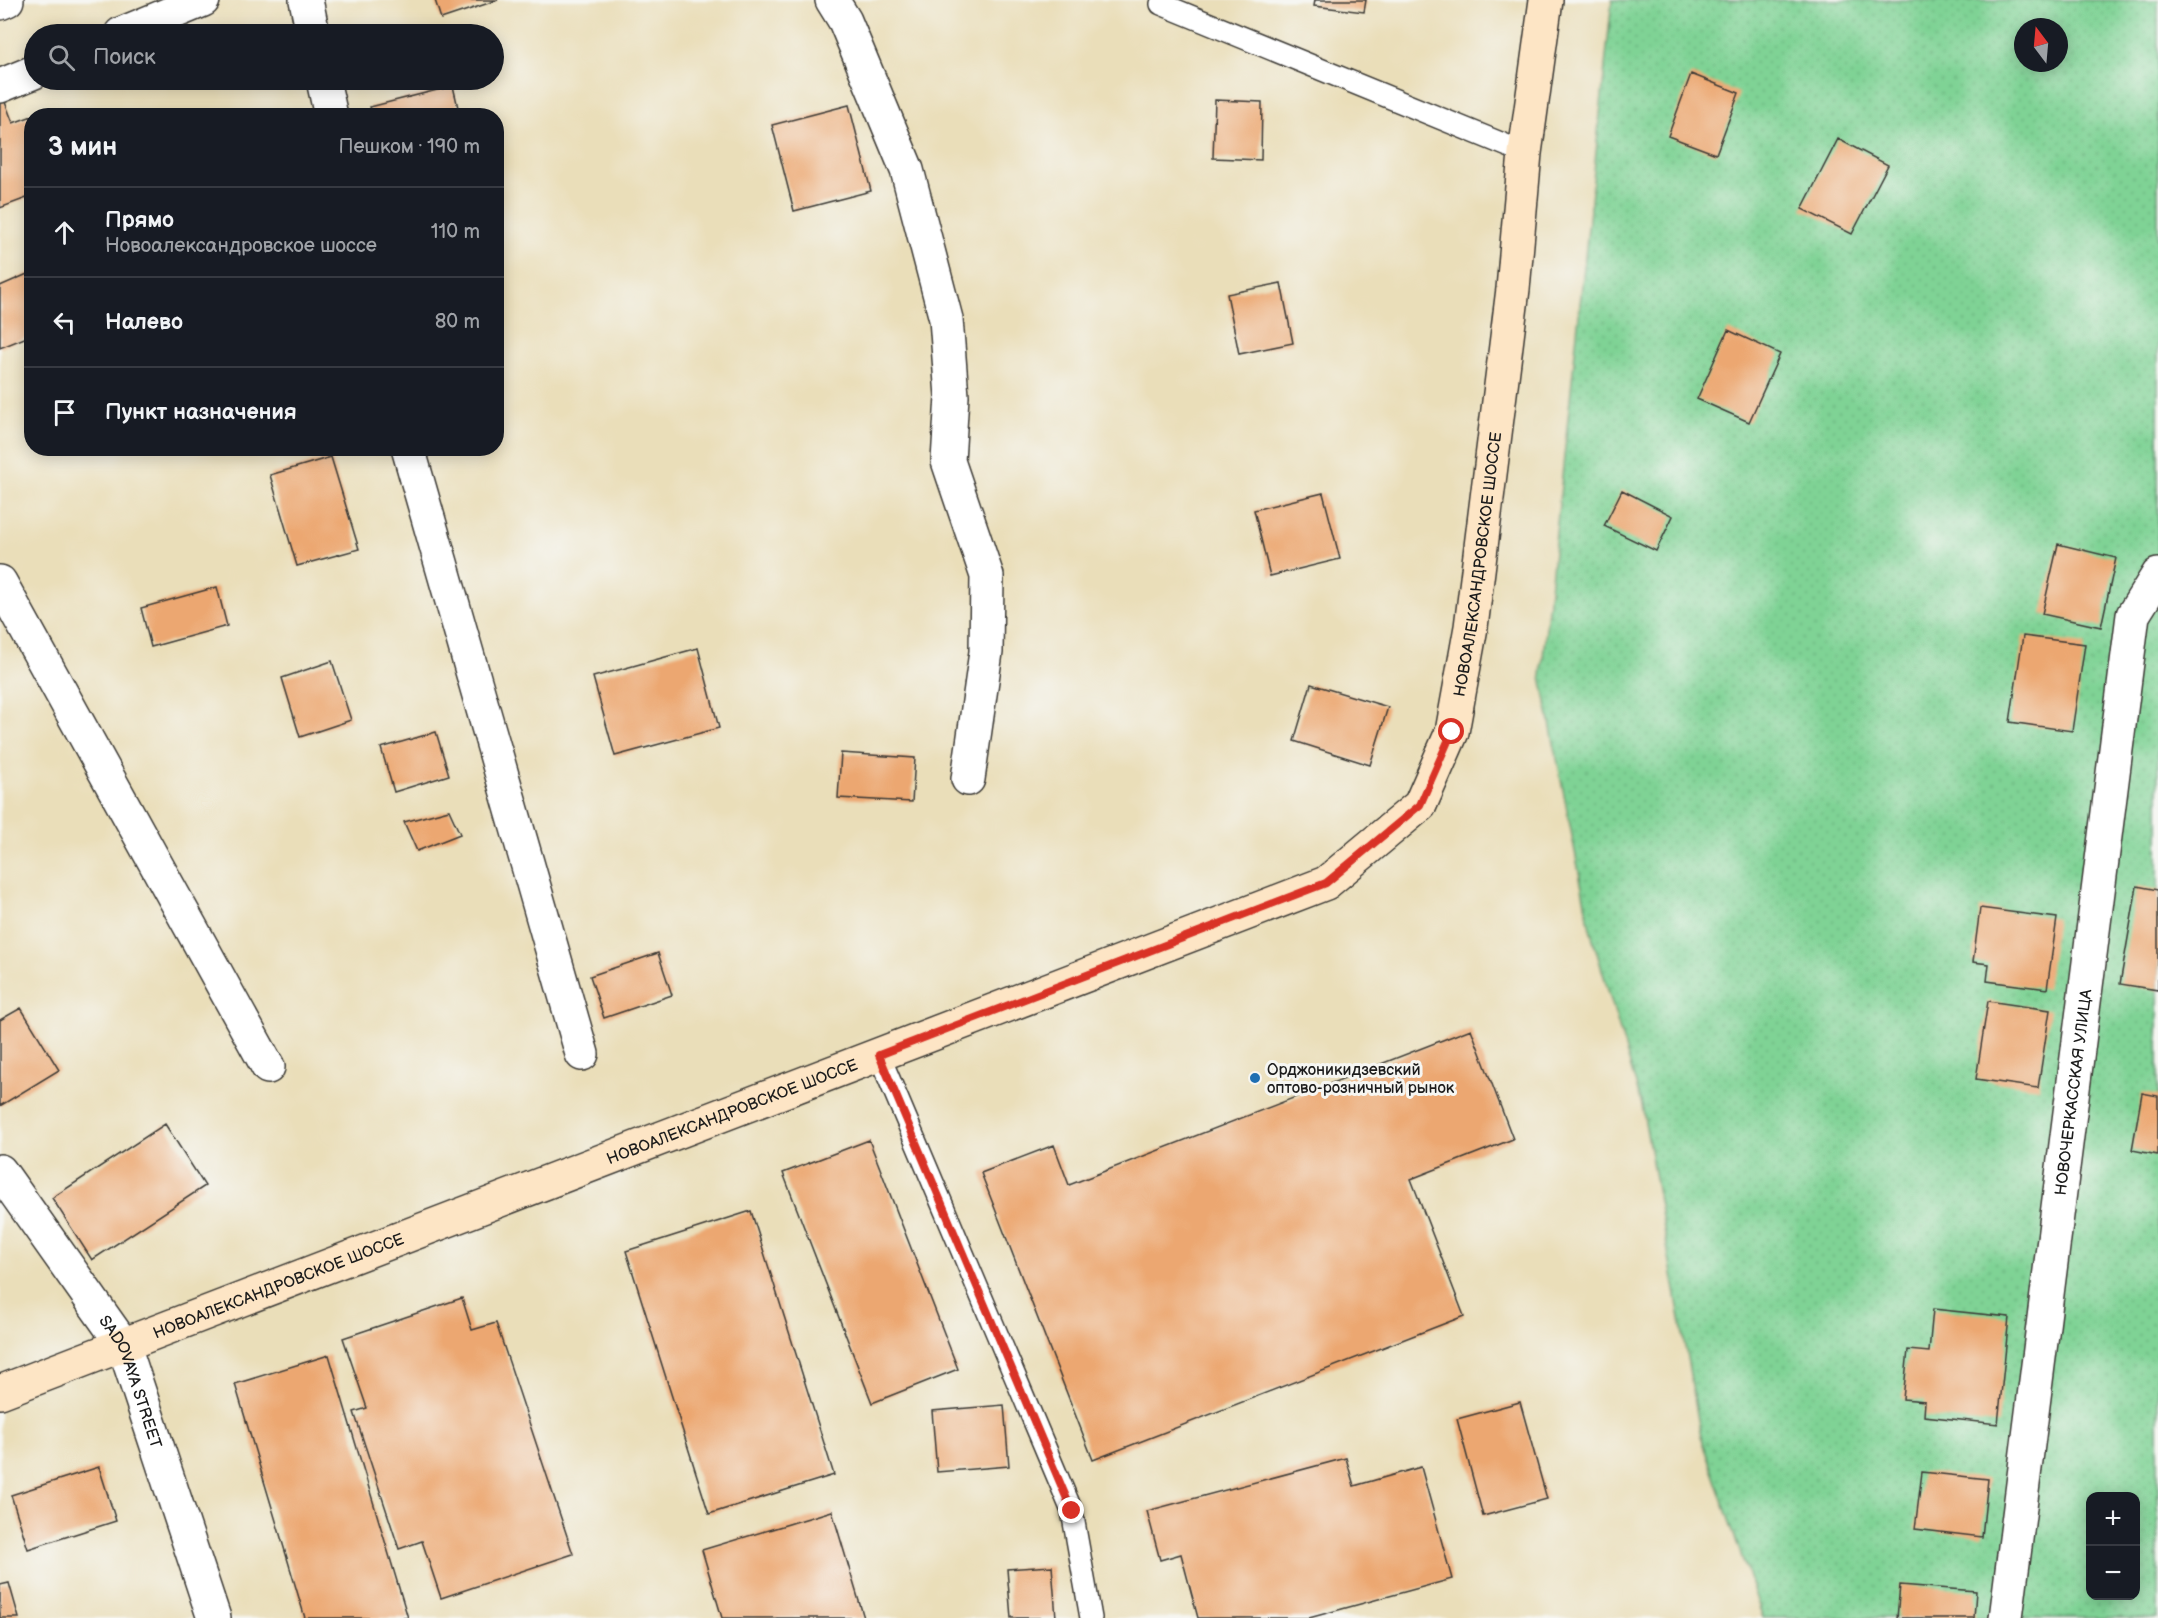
<!DOCTYPE html>
<html lang="ru">
<head>
<meta charset="utf-8">
<style>
  body { margin:0; font-family:"Balsamiq Sans",sans-serif; background:#242831; color:#f1f3f6 }
  .controls { position:absolute; right:18px; bottom:18px; display:grid; overflow:hidden; border-radius:12px; box-shadow:0 3px 15px #0003 }
  .controls button { width:54px; height:54px; display:grid; place-items:center; padding:0; border:0; border-bottom:2px solid #363941; background:#171b24; color:#f1f3f6; font:30px sans-serif }
  .compass { position:absolute; left:2014px; top:18px; width:54px; height:54px; border-radius:50%; background:#171b24; box-shadow:0 3px 15px #0003; rotate:344deg }
  .stop { position:absolute; width:18px; height:18px; margin:-14px; border:4px solid #d93025; border-radius:50%; background:#fff }
  .stop.end { background:#d93025; border-color:#fff; box-shadow:0 2px 6px #0008 }
  .list { margin:0; padding:0; list-style:none }
  h2 { display:flex; justify-content:space-between; align-items:center; height:78px; margin:0; padding:0 24px; font-size:26px }
  h2 small { font-size:20px; font-weight:400; color:#9ea1a6 }
  .list li { display:grid; grid-template-columns:39px 1fr auto; gap:18px; align-items:center; box-sizing:border-box; height:90px; padding:0 24px; border-top:2px solid #363941 }
  .list b { display:block; font-size:22px; white-space:nowrap }
  .list p { margin:0; font-size:20px; white-space:nowrap; color:#9ea1a6 }
  .list em { font-size:20px; font-style:normal; color:#9ea1a6 }
  .icon { flex:none; width:33px; height:33px; fill:none; stroke:currentColor; stroke-width:2; stroke-linecap:round; stroke-linejoin:round }
  .map { position:relative; flex:none; width:2158px; height:1618px; overflow:hidden }
  .search { position:absolute; background:#171b24; box-shadow:0 3px 15px #0003; left:24px; top:24px; width:480px; height:66px; display:flex; align-items:center; gap:15px; box-sizing:border-box; padding:0 21px; border-radius:33px; color:#9ea1a6; font-size:22px }
  .panel { position:absolute; background:#171b24; box-shadow:0 3px 15px #0003; left:24px; top:108px; width:480px; height:348px; border-radius:24px }
  .map>svg:first-child { display:block }
  .garden { fill:url(#garden-dots); stroke:#4e7858; stroke-width:1.5; fill-rule:evenodd }
  .building { fill:#eca771 }
  .lines { fill:none; stroke-linecap:round; stroke-linejoin:round }
  .lane-casing { stroke:#3b3934; stroke-width:24 }
  .street-casing { stroke:#3b3934; stroke-width:36 }
  .secondary-casing { stroke:#3b3934; stroke-width:36 }
  .lane { stroke:#fff; stroke-width:21 }
  .street { stroke:#fff; stroke-width:33 }
  .secondary { stroke:#fde5c5; stroke-width:33 }
  .route { stroke:#d93025; stroke-width:8 }
  .poi-dot { fill:#1f6fb2; stroke:#f6f6f2; stroke-width:2 }
  .labels { text-anchor:middle; stroke-width:6; stroke-linejoin:round; paint-order:stroke }
  .street-label { font-size:16px; fill:#1c1c1c; stroke:#f6f6f2 }
  .poi-label { font-size:16px; fill:#1c1c1c; stroke:#f6f6f2; text-anchor:start }
</style>
</head>
<body>
<div class="map">
<svg width="2158" height="1618" viewBox="0 0 2158 1618">
  <defs>
    <pattern id="garden-dots" width="8" height="8" patternUnits="userSpaceOnUse" patternTransform="scale(1.5)"><rect width="8" height="8" fill="#7fd395"/><path d="M2 2h.1M6 6h.1" fill="none" stroke="#6db580" stroke-width="1.8" stroke-linecap="round"/></pattern>
  </defs>
  <rect width="100%" height="100%" fill="#f6f6f2"/>
  <filter id="ink" filterUnits="userSpaceOnUse"><feTurbulence type="fractalNoise" baseFrequency=".0167" numOctaves="2"/><feDisplacementMap in="SourceGraphic" scale="12" xChannelSelector="R" yChannelSelector="G"/><feConvolveMatrix kernelMatrix="1 2 1 2 8 2 1 2 1" color-interpolation-filters="sRGB"/></filter>
  <filter id="wash" filterUnits="userSpaceOnUse"><feTurbulence type="fractalNoise" baseFrequency=".008" numOctaves="4" result="noise"/><feDisplacementMap in="SourceGraphic" scale="24" xChannelSelector="R" yChannelSelector="G"/><feGaussianBlur stdDeviation="1.35" result="paint"/><feColorMatrix in="noise" values="0 0 0 0 0 0 0 0 0 0 0 0 0 0 0 0 0 1.4 0 .05"/><feComposite in="paint" operator="in"/></filter>
  <g filter="url(#wash)">
    <rect width="100%" height="100%" fill="#eadeb9"/>
    <path class="garden" d="M 1612,0 L 2158,0 L 2158,1618 L 1763,1618 L 1702,1442 L 1642,1105 L 1590,929 L 1541,676 ZM 2023,27 L 2059,27 L 2059,63 L 2023,63 ZM 2090,1496 L 2136,1496 L 2136,1596 L 2090,1596 Z"/>
    <g id="blocks">
      <path class="building" d="M 435,0 L 498,0 L 441,19 Z
        M 1315,0 L 1366,0 L 1364,12 L 1314,6 Z
        M 1691,74 L 1739,93 L 1716,154 L 1668,136 Z
        M 453,86 L 460,116 L 373,116 L 370,107 Z
        M 1215,100 L 1262,102 L 1261,160 L 1213,158 Z
        M 5,102 L 13,123 L 32,116 L 32,196 L 0,208 L 0,103 Z
        M 849,105 L 871,191 L 794,211 L 772,125 Z
        M 1838,139 L 1888,165 L 1852,234 L 1802,209 Z
        M 32,272 L 32,335 L 0,348 L 0,286 Z
        M 1281,283 L 1293,343 L 1239,354 L 1227,294 Z
        M 1728,330 L 1780,354 L 1749,422 L 1697,399 Z
        M 331,457 L 359,549 L 297,566 L 270,475 Z
        M 1622,490 L 1673,516 L 1656,551 L 1604,526 Z
        M 1323,493 L 1340,559 L 1270,576 L 1254,510 Z
        M 2058,544 L 2116,558 L 2101,627 L 2042,614 Z
        M 217,587 L 227,626 L 151,647 L 141,608 Z
        M 2023,636 L 2085,644 L 2072,731 L 2010,722 Z
        M 698,648 L 719,728 L 615,756 L 593,677 Z
        M 332,661 L 351,720 L 300,737 L 282,678 Z
        M 1311,684 L 1388,707 L 1370,765 L 1294,741 Z
        M 436,732 L 449,775 L 394,792 L 381,748 Z
        M 841,753 L 915,758 L 912,802 L 838,798 Z
        M 449,810 L 460,834 L 417,851 L 404,822 Z
        M 2137,886 L 2158,890 L 2158,990 L 2120,984 Z
        M 1980,908 L 2057,918 L 2047,989 L 1987,981 L 1989,964 L 1973,962 Z
        M 658,953 L 672,995 L 604,1018 L 590,976 Z
        M 1988,1001 L 2050,1010 L 2038,1088 L 1976,1079 Z
        M 21,1008 L 59,1070 L 0,1106 L 0,1020 Z
        M 1471,1029 L 1513,1139 L 1411,1179 L 1464,1316 L 1093,1460 L 981,1173 L 1054,1145 L 1069,1185 Z
        M 2142,1093 L 2158,1096 L 2158,1155 L 2132,1150 Z
        M 165,1124 L 205,1186 L 92,1260 L 52,1198 Z
        M 869,1140 L 958,1369 L 872,1403 L 783,1173 Z
        M 751,1211 L 834,1475 L 709,1514 L 626,1251 Z
        M 462,1298 L 472,1330 L 496,1323 L 573,1554 L 441,1598 L 422,1541 L 399,1549 L 354,1412 L 367,1408 L 343,1338 Z
        M 1933,1309 L 2009,1317 L 1998,1424 L 1924,1416 L 1925,1401 L 1903,1399 L 1908,1350 L 1929,1352 Z
        M 329,1355 L 408,1618 L 305,1618 L 235,1384 Z
        M 1520,1402 L 1547,1499 L 1483,1516 L 1457,1419 Z
        M 1004,1405 L 1009,1466 L 937,1472 L 932,1411 Z
        M 1346,1458 L 1354,1486 L 1421,1467 L 1452,1579 L 1309,1618 L 1198,1618 L 1181,1554 L 1160,1560 L 1147,1511 Z
        M 99,1467 L 116,1521 L 28,1549 L 11,1495 Z
        M 1922,1472 L 1988,1479 L 1982,1537 L 1915,1529 Z
        M 832,1511 L 864,1618 L 722,1618 L 702,1550 Z
        M 1052,1566 L 1056,1618 L 1011,1618 L 1007,1569 Z
        M 9,1583 L 19,1618 L 0,1618 L 0,1585 Z
        M 1900,1585 L 1976,1591 L 1974,1618 L 1897,1618 Z"/>
    </g>
  </g>
  <g filter="url(#ink)">
    <use href="#blocks" fill-opacity="0" stroke="#3b3934" stroke-width="1.5"/>
    <g class="lines">
      <g class="lane-casing">
        <path id="lane" d="M 1161,4 L 1525,153
          M 879,1055 L 1072,1511 L 1091,1618"/>
      </g>
      <g class="street-casing">
        <g id="street">
          <path d="M 306,0 L 313,34"/>
          <path d="M 832,0 L 845,21 L 907,170 L 946,319 L 952,396 L 948,461 L 987,576 L 986,652 L 968,779"/>
          <path d="M 0,3 L 7,0"/>
          <path d="M 121,34 L 203,0"/>
          <path d="M 323,80 L 331,116"/>
          <path d="M 0,86 L 34,72"/>
          <path d="M 408,448 L 582,1054"/>
          <path d="M 0,582 L 268,1067"/>
          <path id="s1" d="M 0,1171 L 124,1346 L 214,1618"/>
          <path id="s2" d="M 2006,1618 L 2133,615 L 2158,575"/>
        </g>
      </g>
      <g class="secondary-casing">
        <g id="secondary">
          <path id="s3" d="M 0,1392 L 1326,883 L 1420,805 L 1452,732 L 1471,627 L 1513,289 L 1525,153 L 1546,0"/>
        </g>
      </g>
      <use href="#lane" class="lane"/>
      <use href="#street" class="street"/>
      <use href="#secondary" class="secondary"/>
    </g>
  </g>
  <g class="lines" filter="url(#ink)">
    <path class="route" d="M 1072,1511 L 879,1055 L 1326,883 L 1420,805 L 1452,732"/>
  </g>
  <circle class="poi-dot" cx="1255" cy="1078" r="6"/>
  <g class="labels">
    <g class="street-label">
      <text dy="6" stroke="none"><textPath href="#s3" startOffset="1792">НОВОАЛЕКСАНДРОВСКОЕ ШОССЕ</textPath></text>
      <text dy="6" stroke="none"><textPath href="#s2" startOffset="530">НОВОЧЕРКАССКАЯ УЛИЦА</textPath></text>
      <text dy="6" stroke="none"><textPath href="#s3" startOffset="784">НОВОАЛЕКСАНДРОВСКОЕ ШОССЕ</textPath></text>
      <text dy="6" stroke="none"><textPath href="#s3" startOffset="298">НОВОАЛЕКСАНДРОВСКОЕ ШОССЕ</textPath></text>
      <text dy="6" stroke="none"><textPath href="#s1" startOffset="250">SADOVAYA STREET</textPath></text>
    </g>
    <g class="poi-label">
      <text x="1267" y="1075">Орджоникидзевский<tspan x="1267" dy="18">оптово-розничный рынок</tspan></text>
    </g>
  </g>
</svg>
<div class="controls">
<button>+</button>
<button>−</button>
</div>
<svg class="compass" viewBox="-18 -18 36 36"><path d="M0-13l5 13h-10z" fill="#e53935"/><path d="M0 13l5-13h-10z" fill="#9ea1a6"/></svg>
<div class="stop" style="left:1452px;top:732px"></div>
<div class="stop end" style="left:1072px;top:1511px"></div>
<div class="search"><svg class="icon" aria-label="search" viewBox="0 0 24 24"><circle cx="10" cy="10" r="6"/><path d="M15 15l6 6"/></svg>Поиск</div>
<section class="panel">
<h2>3 мин<small>Пешком · 190 m</small></h2>
<ul class="list">
<li><svg class="icon" aria-label="ahead" viewBox="0 0 24 24"><path d="M12 20V5M6 11l6-6 6 6"/></svg><div><b>Прямо</b><p>Новоалександровское шоссе</p></div><em>110 m</em></li>
<li><svg class="icon" aria-label="left" viewBox="0 0 24 24"><path d="M17 20v-9H6M10 6l-5 5 5 5"/></svg><div><b>Налево</b></div><em>80 m</em></li>
<li><svg class="icon" aria-label="arrive" viewBox="0 0 24 24"><path d="M6 21V4h12l-3 4 3 4H6"/></svg><div><b>Пункт назначения</b></div></li>
</ul>
</section>
</div>
</body>
</html>
